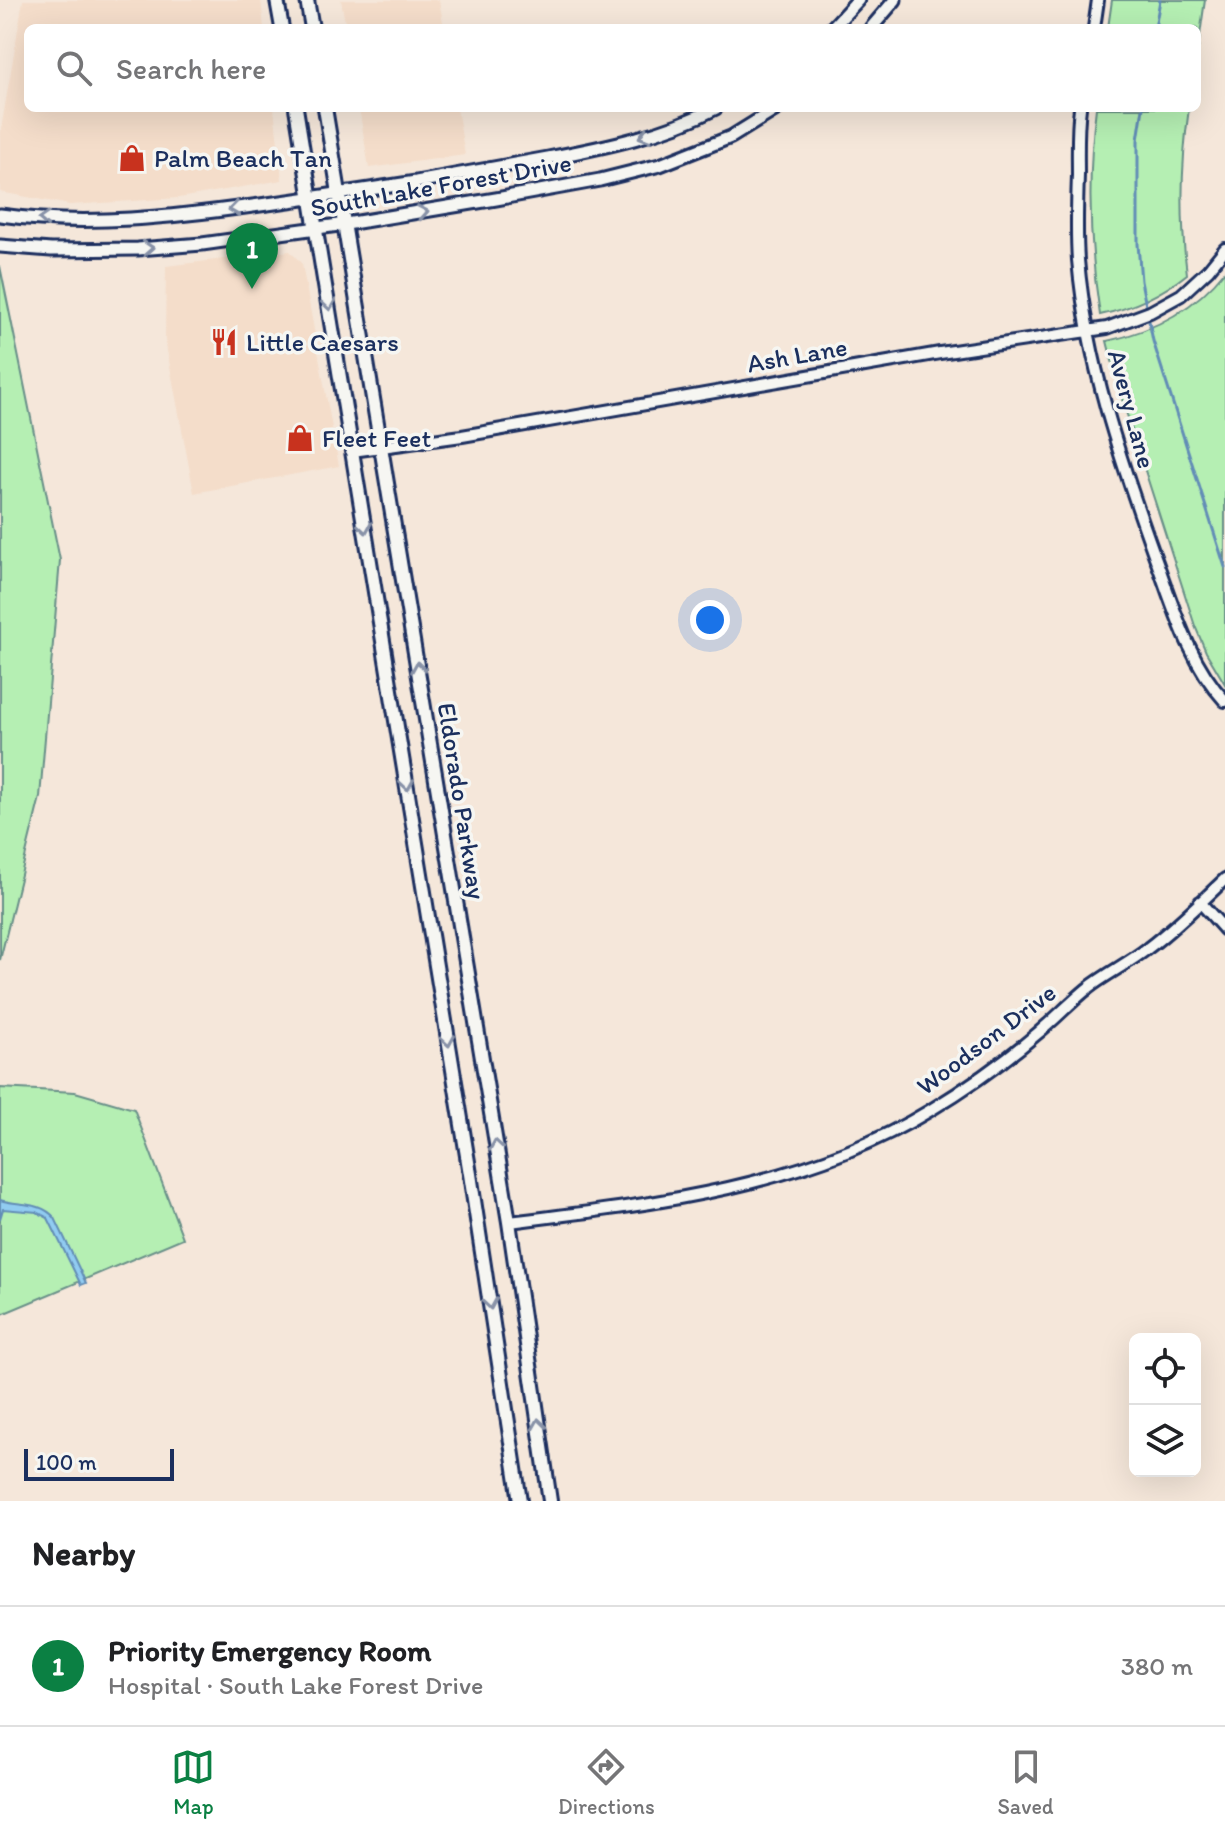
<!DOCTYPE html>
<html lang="en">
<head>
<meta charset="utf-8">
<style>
  body { margin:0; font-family:Itim,sans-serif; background:#f2f2f2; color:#202124 }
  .controls { position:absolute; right:24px; bottom:24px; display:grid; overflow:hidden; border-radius:12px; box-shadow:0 8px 32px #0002 }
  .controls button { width:72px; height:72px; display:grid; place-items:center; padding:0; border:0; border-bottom:2px solid #e0e0e0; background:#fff; color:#202124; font:40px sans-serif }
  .scale { position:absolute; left:24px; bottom:20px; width:150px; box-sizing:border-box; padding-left:8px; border:4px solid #1b2f5e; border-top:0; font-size:22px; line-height:28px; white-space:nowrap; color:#1b2f5e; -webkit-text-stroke:6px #f6f6f2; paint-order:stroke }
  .you { position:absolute; left:710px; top:620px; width:28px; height:28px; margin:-20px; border:6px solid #fff; border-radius:50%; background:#1a73e8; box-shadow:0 0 0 12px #1a73e833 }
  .badge { display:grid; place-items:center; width:52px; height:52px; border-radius:50%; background:#0b8043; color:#fff; font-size:26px; font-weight:700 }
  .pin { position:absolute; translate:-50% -66px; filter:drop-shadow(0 2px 4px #0008) }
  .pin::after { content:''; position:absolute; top:42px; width:28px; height:24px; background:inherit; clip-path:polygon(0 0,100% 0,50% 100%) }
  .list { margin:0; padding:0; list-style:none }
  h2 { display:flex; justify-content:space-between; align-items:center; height:104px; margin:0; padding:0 32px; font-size:34px }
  h2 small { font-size:26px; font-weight:400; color:#757577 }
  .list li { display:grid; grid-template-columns:52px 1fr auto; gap:24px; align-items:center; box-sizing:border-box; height:120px; padding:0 32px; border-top:2px solid #e0e0e0 }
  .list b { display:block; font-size:30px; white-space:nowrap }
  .list p { margin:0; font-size:26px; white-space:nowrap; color:#757577 }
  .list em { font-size:26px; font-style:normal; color:#757577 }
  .icon { flex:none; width:44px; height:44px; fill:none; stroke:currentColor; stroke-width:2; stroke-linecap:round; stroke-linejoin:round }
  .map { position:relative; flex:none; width:1225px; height:1501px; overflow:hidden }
  .search { position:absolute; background:#fff; box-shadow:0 8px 32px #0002; left:24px; right:24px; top:24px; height:88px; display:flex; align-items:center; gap:20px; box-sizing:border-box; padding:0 28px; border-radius:12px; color:#757577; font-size:30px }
  .sheet { height:224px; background:#fff }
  nav { display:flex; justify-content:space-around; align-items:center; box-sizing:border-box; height:112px; border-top:2px solid #e0e0e0; background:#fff; font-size:22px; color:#757577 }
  nav a { display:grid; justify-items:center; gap:4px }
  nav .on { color:#0b8043 }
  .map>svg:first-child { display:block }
  .built { fill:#f4ddca }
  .green { fill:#b5efb3; stroke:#688f88; stroke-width:2 }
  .water { fill:#91ccf1; stroke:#628db6; stroke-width:2 }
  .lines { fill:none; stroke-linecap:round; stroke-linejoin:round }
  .stream { stroke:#628db6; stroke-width:3 }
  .tertiary-casing { stroke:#1b2f5e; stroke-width:16 }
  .secondary-casing { stroke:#1b2f5e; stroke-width:17 }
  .primary-casing { stroke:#1b2f5e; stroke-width:18 }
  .tertiary { stroke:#f6f6f2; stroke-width:10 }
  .secondary { stroke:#f6f6f2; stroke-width:11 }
  .primary { stroke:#f6f6f2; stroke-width:12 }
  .oneway { stroke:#8892a8 }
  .labels { text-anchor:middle; stroke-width:7; stroke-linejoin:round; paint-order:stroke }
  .poi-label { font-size:26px; fill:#1b2f5e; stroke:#f6f6f2; text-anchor:start }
  .street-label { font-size:26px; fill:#1b2f5e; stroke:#f6f6f2 }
</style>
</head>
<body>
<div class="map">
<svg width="1225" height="1501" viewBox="0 0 1225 1501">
  <rect width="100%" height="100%" fill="#f5e7da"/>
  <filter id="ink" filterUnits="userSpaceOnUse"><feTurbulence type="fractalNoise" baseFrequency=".0125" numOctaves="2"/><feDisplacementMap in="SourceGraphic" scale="16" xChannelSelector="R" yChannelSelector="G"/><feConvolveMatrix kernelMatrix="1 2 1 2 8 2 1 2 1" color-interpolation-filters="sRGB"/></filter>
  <g filter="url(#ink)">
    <path class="built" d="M 23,0 L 261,0 L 264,28 L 28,28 L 28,108 L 274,108 L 282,180 L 179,198 L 70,205 L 0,192 L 0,135 Z
      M 341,0 L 439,0 L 444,28 L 346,28 Z
      M 359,108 L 457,108 L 465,155 L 369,168 Z
      M 290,251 L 302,264 L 339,466 L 194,493 L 165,340 L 166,266 Z"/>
    <path class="green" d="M 1112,0 L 1205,0 L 1197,56 L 1197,28 L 1108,28 Z
      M 1096,108 L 1189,108 C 1181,164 1180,218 1187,274 C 1161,295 1133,308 1100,315 C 1089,245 1087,178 1096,108 Z
      M 0,266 L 60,560 L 40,797 L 0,960 Z
      M 1225,271 L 1225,684 L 1206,652 L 1195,626 L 1121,396 L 1107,341 C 1154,331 1195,309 1225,271 Z
      M 0,1088 L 75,1092 L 134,1109 L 183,1238 L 0,1315 Z"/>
    <path class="water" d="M 0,1200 C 20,1206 40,1201 55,1218 L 86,1283 L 81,1285 L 48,1218 L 37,1212 L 3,1209 L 0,1219 Z"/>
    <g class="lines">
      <path class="stream" d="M 1155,28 L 1160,0
        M 1143,108 L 1138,140 L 1138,244 L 1141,281 L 1153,341 L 1225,567"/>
      <g class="tertiary-casing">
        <path id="tertiary" d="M 1094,28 L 1098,0
          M 1080,108 C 1077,130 1078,153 1078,175 C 1077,203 1076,232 1078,260 C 1087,362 1120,459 1154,554 C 1173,605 1188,661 1225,701
          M 352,451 L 462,436 L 940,353 L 1107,328 L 1150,312 L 1181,295 L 1208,270 L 1225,249
          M 1200,902 L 1225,930
          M 509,1222 C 650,1205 805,1187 929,1111 C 967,1088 1004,1062 1038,1033 C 1055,1019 1070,1003 1087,989 C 1106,974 1129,963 1148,948 C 1176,927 1200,903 1225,879"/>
      </g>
      <g class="secondary-casing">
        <path id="secondary" d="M 832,28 L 858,0
          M 871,28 L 895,0
          M 0,215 C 87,227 174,217 260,205 C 312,198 364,190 416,182 C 460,174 504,166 548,158 C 605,147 664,135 716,108
          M 0,246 L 51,250 L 138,249 L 202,244 L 346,224 L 496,199 L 600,180 L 660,165 L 731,137 L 778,108"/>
      </g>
      <g class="primary-casing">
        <path id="primary" d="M 277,0 L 282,28
          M 307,0 L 312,28
          M 296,108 L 470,1174 L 520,1501
          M 325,108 L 509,1222 L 550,1501"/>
      </g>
      <use href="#tertiary" class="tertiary"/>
      <use href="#secondary" class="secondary"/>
      <use href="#primary" class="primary"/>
    </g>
    <defs><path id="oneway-chevron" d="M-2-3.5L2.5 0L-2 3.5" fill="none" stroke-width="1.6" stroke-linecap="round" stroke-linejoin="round" transform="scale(2)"/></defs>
    <g class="oneway">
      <use href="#oneway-chevron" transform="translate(644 136) rotate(163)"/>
      <use href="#oneway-chevron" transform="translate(234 209) rotate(172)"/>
      <use href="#oneway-chevron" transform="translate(423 212) rotate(-10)"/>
      <use href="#oneway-chevron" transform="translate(44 219) rotate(-177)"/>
      <use href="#oneway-chevron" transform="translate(148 248) rotate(-4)"/>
      <use href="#oneway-chevron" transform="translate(329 305) rotate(81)"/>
      <use href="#oneway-chevron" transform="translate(365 528) rotate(81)"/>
      <use href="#oneway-chevron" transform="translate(418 667) rotate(-99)"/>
      <use href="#oneway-chevron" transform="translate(407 785) rotate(81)"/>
      <use href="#oneway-chevron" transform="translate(448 1041) rotate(81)"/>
      <use href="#oneway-chevron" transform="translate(496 1145) rotate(-99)"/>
      <use href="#oneway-chevron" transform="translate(490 1304) rotate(81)"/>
      <use href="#oneway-chevron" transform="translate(539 1424) rotate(-98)"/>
    </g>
  </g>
  <defs>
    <g id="shop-bare" transform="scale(2.16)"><path d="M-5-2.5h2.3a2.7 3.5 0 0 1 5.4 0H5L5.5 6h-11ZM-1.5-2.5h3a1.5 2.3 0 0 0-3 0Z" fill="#c8321e" stroke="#f6f6f2" stroke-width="2.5" paint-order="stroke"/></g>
    <g id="restaurant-bare" transform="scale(2.16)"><path d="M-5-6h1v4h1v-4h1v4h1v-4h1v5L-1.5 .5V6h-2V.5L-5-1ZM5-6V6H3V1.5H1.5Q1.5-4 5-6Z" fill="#c8321e" stroke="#f6f6f2" stroke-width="2.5" paint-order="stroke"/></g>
  </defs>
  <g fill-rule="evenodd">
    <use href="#shop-bare" x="132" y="158"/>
    <use href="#restaurant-bare" x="224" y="342"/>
    <use href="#shop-bare" x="300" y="438"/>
  </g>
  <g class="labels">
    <g class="poi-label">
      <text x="154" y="167">Palm Beach Tan</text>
      <text x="246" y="351">Little Caesars</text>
      <text x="322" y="447">Fleet Feet</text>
    </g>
    <g class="street-label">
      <text transform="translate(441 185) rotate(-10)" y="9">South Lake Forest Drive</text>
      <text transform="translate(797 355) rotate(-10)" y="9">Ash Lane</text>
      <text transform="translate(1132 409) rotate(75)" y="9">Avery Lane</text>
      <text transform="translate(462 801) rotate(81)" y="9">Eldorado Parkway</text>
      <text transform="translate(986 1039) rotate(-37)" y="9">Woodson Drive</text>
    </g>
  </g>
</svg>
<div class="controls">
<button><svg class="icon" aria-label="locate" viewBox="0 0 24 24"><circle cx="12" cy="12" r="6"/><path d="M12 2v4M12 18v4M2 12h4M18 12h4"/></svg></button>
<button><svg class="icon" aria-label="layers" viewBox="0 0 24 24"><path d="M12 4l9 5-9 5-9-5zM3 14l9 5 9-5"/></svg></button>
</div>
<div class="scale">100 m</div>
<div class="you"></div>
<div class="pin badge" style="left:252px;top:289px">1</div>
<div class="search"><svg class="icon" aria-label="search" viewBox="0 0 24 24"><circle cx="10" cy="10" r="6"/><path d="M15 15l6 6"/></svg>Search here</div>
</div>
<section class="sheet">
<h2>Nearby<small></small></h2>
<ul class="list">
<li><span class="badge">1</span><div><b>Priority Emergency Room</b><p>Hospital · South Lake Forest Drive</p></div><em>380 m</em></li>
</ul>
</section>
<nav>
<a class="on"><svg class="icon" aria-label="map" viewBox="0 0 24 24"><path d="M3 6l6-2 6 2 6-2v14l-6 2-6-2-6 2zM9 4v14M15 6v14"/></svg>Map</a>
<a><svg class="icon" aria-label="directions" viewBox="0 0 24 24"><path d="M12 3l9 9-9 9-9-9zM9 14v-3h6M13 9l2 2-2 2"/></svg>Directions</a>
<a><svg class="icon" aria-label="saved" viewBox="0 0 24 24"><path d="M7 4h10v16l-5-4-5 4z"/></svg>Saved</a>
</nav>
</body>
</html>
